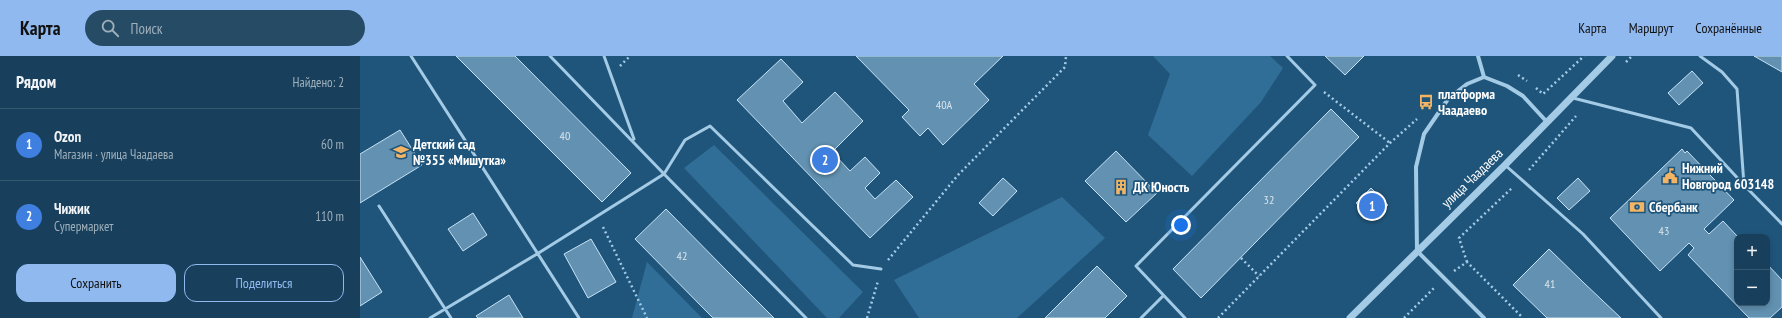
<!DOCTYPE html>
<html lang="ru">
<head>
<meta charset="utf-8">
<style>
  body { margin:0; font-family:"PT Sans Narrow",sans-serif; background:#254b65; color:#f1f3f6 }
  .controls { position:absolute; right:12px; bottom:12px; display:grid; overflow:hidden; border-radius:8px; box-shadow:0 2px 6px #0003 }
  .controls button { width:36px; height:36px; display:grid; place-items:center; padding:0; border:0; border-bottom:1px solid #365972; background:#18405c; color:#f1f3f6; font:20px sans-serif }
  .you { position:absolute; left:821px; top:169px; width:14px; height:14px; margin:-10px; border:3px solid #fff; border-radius:50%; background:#1a73e8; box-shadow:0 0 0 6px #1a73e833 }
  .badge { display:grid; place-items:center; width:26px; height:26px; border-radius:50%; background:#90b9f0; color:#fff; font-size:13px; font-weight:700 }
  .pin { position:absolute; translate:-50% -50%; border:2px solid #fff; box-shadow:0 1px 4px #0006 }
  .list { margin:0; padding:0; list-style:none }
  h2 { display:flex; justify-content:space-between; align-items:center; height:52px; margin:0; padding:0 16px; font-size:17px }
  h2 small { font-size:13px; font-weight:400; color:#9fafbb }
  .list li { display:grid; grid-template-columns:26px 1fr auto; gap:12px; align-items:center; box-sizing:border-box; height:72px; padding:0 16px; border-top:1px solid #365972 }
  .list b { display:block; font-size:15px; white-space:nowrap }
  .list p { margin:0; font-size:13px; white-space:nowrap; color:#9fafbb }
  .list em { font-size:13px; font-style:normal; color:#9fafbb }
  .actions { display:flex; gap:8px; padding:12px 16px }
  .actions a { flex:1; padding:9px 0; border:1px solid #90b9f0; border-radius:12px; text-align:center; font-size:14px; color:#90b9f0 }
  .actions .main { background:#90b9f0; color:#111 }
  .icon { flex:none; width:22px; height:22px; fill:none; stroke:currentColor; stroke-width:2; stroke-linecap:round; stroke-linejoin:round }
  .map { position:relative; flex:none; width:1422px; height:262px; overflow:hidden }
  header { display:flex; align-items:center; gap:24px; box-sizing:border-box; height:56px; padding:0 20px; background:#90b9f0; color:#111 }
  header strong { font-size:19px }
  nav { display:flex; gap:22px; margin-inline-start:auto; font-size:14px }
  .search { width:280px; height:36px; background:#254b65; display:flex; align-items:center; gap:10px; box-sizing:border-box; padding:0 14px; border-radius:22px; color:#9fafbb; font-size:15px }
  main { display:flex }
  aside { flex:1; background:#18405c }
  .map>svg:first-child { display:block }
  .green { fill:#306e97 }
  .building { fill:#6291b1; stroke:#c6e2f5 }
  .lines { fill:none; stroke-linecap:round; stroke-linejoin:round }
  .path { stroke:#a3cbe6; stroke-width:2.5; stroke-dasharray:2 3; stroke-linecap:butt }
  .service { stroke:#a3cbe6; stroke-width:3 }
  .minor { stroke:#a3cbe6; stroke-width:4 }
  .tertiary { stroke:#a3cbe6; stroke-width:7 }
  .labels { text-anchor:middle; stroke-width:3.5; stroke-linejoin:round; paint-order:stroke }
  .number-label { font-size:12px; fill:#d8e4ec }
  .poi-label { font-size:14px; font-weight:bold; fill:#fff; stroke:#20557b; text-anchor:start }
  .street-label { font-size:14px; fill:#fff; stroke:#20557b }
</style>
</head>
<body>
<header>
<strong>Карта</strong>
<div class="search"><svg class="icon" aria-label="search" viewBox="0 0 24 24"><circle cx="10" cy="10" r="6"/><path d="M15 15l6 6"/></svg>Поиск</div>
<nav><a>Карта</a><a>Маршрут</a><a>Сохранённые</a></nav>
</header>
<main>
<aside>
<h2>Рядом<small>Найдено: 2</small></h2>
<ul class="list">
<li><span class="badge" style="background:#3f7fe0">1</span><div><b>Ozon</b><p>Магазин · улица Чаадаева</p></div><em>60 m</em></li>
<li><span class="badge" style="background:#3f7fe0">2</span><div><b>Чижик</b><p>Супермаркет</p></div><em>110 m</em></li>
</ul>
<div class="actions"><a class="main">Сохранить</a><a>Поделиться</a></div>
</aside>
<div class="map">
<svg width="1422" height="262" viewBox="0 0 1422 262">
  <rect width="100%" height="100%" fill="#20557b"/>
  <path class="green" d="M 793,0 L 910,0 L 923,12 L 901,46 L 832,120 L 788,79 L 810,18 Z
    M 354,89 L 503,236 L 479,262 L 467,262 L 324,112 Z
    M 702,141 L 745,182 L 657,262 L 559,262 L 534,224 Z
    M 287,206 L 342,262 L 272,262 Z"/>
  <path class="building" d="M 96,0 L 155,0 L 271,117 L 242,146 Z
    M 496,0 L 643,0 L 614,28 L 629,44 L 583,89 L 568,72 L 560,80 L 542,61 L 549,54 Z
    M 965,0 L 1004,0 L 985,19 Z
    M 1394,0 L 1422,0 L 1422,16 Z
    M 421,3 L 443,26 L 423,45 L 442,67 L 475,36 L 503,65 L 472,96 L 490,115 L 505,101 L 520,117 L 505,132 L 515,143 L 536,124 L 553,141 L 510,182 L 377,44 Z
    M 1332,15 L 1343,27 L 1319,49 L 1308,37 Z
    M 971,53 L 999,81 L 841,242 L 813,213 Z
    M 40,74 L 62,109 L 0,147 L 0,98 Z
    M 1322,93 L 1325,97 L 1327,95 L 1374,144 L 1344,173 L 1349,178 L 1363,165 L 1378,181 L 1377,181 L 1377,247 L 1407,247 L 1407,208 L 1422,224 L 1422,251 L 1410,262 L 1389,262 L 1328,199 L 1334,192 L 1329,187 L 1300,215 L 1250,162 Z
    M 756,95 L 797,137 L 766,166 L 725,125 Z
    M 643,122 L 657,135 L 633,160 L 619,147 Z
    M 1218,122 L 1230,135 L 1209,154 L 1197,142 Z
    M 1011,132 L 1028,149 L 1013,163 L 996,147 Z
    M 306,153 L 368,216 L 414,262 L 353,262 L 275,183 Z
    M 113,157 L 127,179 L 103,195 L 88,173 Z
    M 231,183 L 256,226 L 228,242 L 204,198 Z
    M 1189,193 L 1224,227 L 1261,262 L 1187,262 L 1153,229 Z
    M 0,201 L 22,236 L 0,250 Z
    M 737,210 L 767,240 L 745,262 L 685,262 Z
    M 149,239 L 163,262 L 118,262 L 116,260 Z"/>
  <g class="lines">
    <path class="path" d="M 1266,6 L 1272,0
      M 260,10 L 270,0
      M 1158,19 L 1167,25
      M 1176,32 L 1183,38 L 1224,0
      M 964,36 L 1030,87
      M 1169,114 L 1216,60
      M 243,171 L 287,262
      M 881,202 L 899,220
      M 528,204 L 598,119 L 705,11 L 706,0
      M 1107,206 L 1099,182 L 1152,132
      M 1094,215 L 1107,206 L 1163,262
      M 507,262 L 518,225
      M 858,262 L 1030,87 L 1057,63
      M 1044,262 L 1075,231"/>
    <path class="service" d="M 51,0 L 219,262
      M 190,0 L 304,118 L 325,84 L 350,70 L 493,209 L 521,213
      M 244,0 L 274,83
      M 1340,0 L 1362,16 L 1377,33 L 1384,129 L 1422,168
      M 1213,42 L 1331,72 L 1384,129
      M 1145,109 L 1223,178 L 1301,262
      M 19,150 L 91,262
      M 70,262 L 177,198 L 304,118 L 446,262
      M 781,262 L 803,240
      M 825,262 L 776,210 L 955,29 L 927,0"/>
    <path class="minor" d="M 1118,0 L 1124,21
      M 1124,262 L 1057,195 L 1056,111 L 1064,78 L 1088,43 L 1107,28 L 1124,21 L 1147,30 L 1163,40 L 1187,66"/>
    <path class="tertiary" d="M 990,262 L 1145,109 L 1252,0"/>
  </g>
  <defs>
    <g id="bus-bare" transform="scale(1.2)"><path d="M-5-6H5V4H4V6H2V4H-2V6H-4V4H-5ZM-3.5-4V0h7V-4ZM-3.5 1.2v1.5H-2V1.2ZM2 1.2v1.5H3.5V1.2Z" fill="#f3b564" stroke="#20557b" stroke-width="2.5" paint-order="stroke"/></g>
    <g id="school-bare" transform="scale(1.2)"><path d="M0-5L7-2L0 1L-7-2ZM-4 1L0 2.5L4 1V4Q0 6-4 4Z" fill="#f3b564" stroke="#20557b" stroke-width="2.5" paint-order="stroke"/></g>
    <g id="civic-bare" transform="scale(1.2)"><path d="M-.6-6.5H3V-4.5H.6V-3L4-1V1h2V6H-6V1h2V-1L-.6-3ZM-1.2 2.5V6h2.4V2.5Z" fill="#f3b564" stroke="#20557b" stroke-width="2.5" paint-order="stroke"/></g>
    <g id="building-bare" transform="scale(1.2)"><path d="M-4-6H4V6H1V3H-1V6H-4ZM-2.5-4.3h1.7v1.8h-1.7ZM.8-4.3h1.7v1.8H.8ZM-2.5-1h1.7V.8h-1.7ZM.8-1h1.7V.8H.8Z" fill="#f3b564" stroke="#20557b" stroke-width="2.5" paint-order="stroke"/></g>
    <g id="bank-bare" transform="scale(1.2)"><path d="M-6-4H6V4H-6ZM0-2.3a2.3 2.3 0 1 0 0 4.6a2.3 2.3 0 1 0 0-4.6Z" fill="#f3b564" stroke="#20557b" stroke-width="2.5" paint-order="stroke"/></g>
  </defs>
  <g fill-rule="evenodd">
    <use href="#bus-bare" x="1066" y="46"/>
    <use href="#school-bare" x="41" y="96"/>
    <use href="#civic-bare" x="1310" y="120"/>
    <use href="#building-bare" x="761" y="131"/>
    <use href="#bank-bare" x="1277" y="151"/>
  </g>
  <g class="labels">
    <g class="number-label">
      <text x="584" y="53">40А</text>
      <text x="205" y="84">40</text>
      <text x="909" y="148">32</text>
      <text x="1304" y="179">43</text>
      <text x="322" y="204">42</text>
      <text x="1190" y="232">41</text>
    </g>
    <g class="poi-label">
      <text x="1078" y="43">платформа<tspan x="1078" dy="16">Чаадаево</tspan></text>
      <text x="53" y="93">Детский сад<tspan x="53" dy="16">№355 «Мишутка»</tspan></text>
      <text x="1322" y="117">Нижний<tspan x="1322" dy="16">Новгород 603148</tspan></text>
      <text x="773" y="136">ДК Юность</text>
      <text x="1289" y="156">Сбербанк</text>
    </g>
    <g class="street-label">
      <text transform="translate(1112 122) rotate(-44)" y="5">улица Чаадаева</text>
    </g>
  </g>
</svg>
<div class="controls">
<button>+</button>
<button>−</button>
</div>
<div class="you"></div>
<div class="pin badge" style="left:1012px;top:150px;background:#3f7fe0">1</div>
<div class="pin badge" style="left:465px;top:104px;background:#3f7fe0">2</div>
</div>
</main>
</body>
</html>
